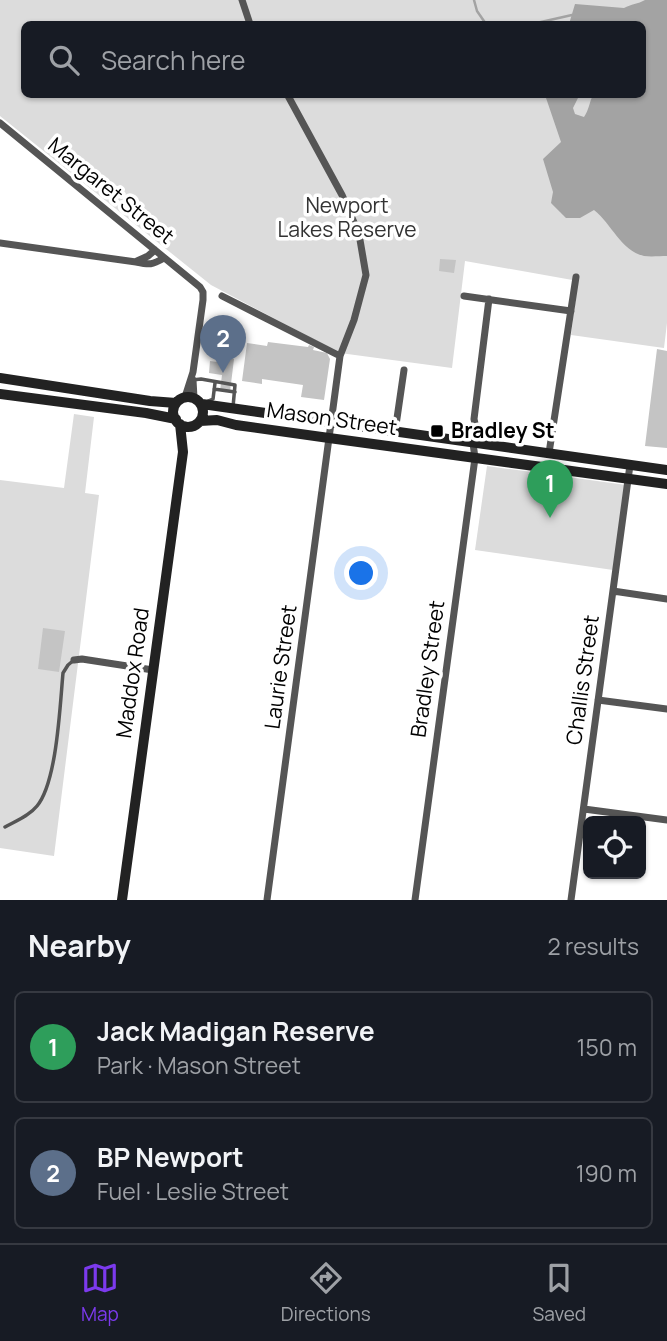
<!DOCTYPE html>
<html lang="en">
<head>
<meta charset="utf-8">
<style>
  body { margin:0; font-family:Manrope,sans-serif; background:#20242c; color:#f1f3f6 }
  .controls { position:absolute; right:21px; bottom:21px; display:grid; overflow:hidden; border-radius:10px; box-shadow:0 2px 5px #0004 }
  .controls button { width:63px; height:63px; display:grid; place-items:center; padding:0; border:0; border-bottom:2px solid #363941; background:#171b24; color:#f1f3f6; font:35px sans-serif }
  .you { position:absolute; left:362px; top:574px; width:24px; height:24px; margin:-18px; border:5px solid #fff; border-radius:50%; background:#1a73e8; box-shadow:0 0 0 10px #1a73e833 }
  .badge { display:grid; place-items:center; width:46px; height:46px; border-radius:50%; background:#7c3aed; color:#fff; font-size:23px; font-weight:700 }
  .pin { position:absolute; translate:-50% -58px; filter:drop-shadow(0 2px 4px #0008) }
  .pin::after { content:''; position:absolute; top:37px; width:24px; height:21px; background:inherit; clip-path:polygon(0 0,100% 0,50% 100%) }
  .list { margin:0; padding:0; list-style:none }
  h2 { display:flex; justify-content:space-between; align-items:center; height:91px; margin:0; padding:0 28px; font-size:30px }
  h2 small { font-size:23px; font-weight:400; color:#9ea1a6 }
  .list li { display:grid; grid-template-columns:46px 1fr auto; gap:21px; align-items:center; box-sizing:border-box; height:112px; margin:0 14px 14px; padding:0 14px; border:2px solid #363941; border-radius:10px }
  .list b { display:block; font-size:26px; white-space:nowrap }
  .list p { margin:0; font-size:23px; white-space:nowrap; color:#9ea1a6 }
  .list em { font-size:23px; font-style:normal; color:#9ea1a6 }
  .icon { flex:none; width:38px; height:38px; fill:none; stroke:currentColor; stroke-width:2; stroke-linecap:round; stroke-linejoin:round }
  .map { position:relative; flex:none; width:667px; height:900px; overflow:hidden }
  .search { position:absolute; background:#171b24; box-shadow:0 2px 5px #0004; left:21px; right:21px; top:21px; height:77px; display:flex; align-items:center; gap:18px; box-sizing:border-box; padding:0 24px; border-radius:10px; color:#9ea1a6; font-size:26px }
  .sheet { height:343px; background:#171b24 }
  nav { display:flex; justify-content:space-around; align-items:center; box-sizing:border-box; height:98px; border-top:2px solid #363941; background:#171b24; font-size:19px; color:#9ea1a6 }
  nav a { display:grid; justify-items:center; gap:4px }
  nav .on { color:#7c3aed }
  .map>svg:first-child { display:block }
  .green { fill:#dcdcdc; fill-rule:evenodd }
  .water { fill:#a3a3a3 }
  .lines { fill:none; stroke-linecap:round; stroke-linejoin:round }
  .stream { stroke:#a3a3a3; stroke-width:2.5 }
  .building { fill:#c4c4c4 }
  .lane { stroke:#555; stroke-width:3.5 }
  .street { stroke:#555; stroke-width:7 }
  .secondary { stroke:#222; stroke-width:10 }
  .poi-dot { fill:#000; stroke:#fff; stroke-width:2.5 }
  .labels { text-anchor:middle; stroke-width:7; stroke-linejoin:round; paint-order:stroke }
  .street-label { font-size:21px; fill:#000; stroke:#fff }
  .park-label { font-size:21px; fill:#333; stroke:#fff }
  .poi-label { font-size:21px; font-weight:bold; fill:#000; stroke:#fff; text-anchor:start }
</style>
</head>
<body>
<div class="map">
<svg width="667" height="900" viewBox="0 0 667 900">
  <rect width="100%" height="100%" fill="#fff"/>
  <path class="green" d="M 0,0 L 667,0 L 667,323 L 664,348 L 571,335 L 578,281 L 465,261 L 452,368 L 340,353 L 211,285 L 0,116 ZM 24,24 L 642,24 L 642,94 L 24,94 Z
    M 74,414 L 94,417 L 85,493 L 99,495 L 54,856 L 0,848 L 0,480 L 64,488 Z
    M 487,466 L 626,485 L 613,570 L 475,550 Z"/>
  <path class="water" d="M 645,0 L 667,0 L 667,256 C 660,256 651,257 644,256 C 620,250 612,224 594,210 L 580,218 L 566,218 L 551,203 L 553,192 L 543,159 L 561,142 L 545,95 L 578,95 L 578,98 L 573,108 L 575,114 L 584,117 C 589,110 589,103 593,95 L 642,94 L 642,24 L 569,24 L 575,4 L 624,8 C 631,4 638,4 645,0 Z"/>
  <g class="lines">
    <path class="stream" d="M 474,0 L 477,11 L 486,24
      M 532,24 L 572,15"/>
  </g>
  <path class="building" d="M 440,259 L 456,260 L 454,273 L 439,271 Z
    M 268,342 L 308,347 L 309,345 L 314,347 L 313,350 L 327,353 L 330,359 L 324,400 L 301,397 L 303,385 L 262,379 L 262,384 L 242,381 L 247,343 L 267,346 Z
    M 657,349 L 667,351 L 667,448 L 645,446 Z
    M 225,358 L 234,359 L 230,392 L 220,391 L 222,375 L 209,373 L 210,361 L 224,363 Z
    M 43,628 L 65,631 L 59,672 L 38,669 Z"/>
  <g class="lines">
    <path class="lane" d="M 192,380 L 201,379 L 235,385 L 233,407
      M 214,389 L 235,392
      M 208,401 L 213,399 L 215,383
      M 5,827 C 16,821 29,816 37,806 C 57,782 60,705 63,673 L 68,665 L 74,660"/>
    <path class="street" d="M 242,0 L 250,24
      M 287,94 L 342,195 L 359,234 L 366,275 L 354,320 L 340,356
      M 0,123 L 200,287 L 203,292 L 203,300 L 193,372 L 185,397
      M 0,243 L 136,262 C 150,265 152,265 164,258
      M 137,261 L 148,256 L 155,250
      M 222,296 L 340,356 L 267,900
      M 464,296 L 571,311
      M 193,380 L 194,398
      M 395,432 L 404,370
      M 488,443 C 479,436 476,430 474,419 L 489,299
      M 549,453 L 576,277
      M 613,591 L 667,599
      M 74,660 L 82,659 L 153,670
      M 598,700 L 667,709
      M 584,809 L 667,820
      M 415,900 L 475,458 L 473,443
      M 571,900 L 630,465"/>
    <path class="secondary" d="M 0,378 L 150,401 L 176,403
      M 0,394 L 146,413 L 176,419
      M173 412a15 15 0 1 1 30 0a15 15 0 1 1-30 0Z
      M 202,404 L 667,470
      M 200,421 L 217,420 L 236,425 L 329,438 L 667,484
      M 122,900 L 183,452 L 180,424"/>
  </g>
  <rect class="poi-dot" x="430" y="424" width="14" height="14" rx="3.5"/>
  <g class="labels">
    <g class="street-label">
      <text transform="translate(111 191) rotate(39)" y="7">Margaret Street</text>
      <text transform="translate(332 419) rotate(8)" y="7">Mason Street</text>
      <text transform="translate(281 667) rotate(-82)" y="7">Laurie Street</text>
      <text transform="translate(428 669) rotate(-82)" y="7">Bradley Street</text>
      <text transform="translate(133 673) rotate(-82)" y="7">Maddox Road</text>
      <text transform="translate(583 680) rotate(-82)" y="7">Challis Street</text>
    </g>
    <g class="park-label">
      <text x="347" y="213">Newport<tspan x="347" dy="24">Lakes Reserve</tspan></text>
    </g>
    <g class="poi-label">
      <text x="451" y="438">Bradley St</text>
    </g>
  </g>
</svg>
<div class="controls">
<button><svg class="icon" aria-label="locate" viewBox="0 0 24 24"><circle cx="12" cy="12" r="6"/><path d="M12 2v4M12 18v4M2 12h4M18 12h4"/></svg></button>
</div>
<div class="you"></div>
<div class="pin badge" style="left:550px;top:518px;background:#2e9e5b">1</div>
<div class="pin badge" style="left:223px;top:373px;background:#5c6f8a">2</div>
<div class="search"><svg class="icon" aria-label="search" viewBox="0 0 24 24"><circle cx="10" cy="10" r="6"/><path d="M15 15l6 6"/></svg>Search here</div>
</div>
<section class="sheet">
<h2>Nearby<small>2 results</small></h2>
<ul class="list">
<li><span class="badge" style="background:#2e9e5b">1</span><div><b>Jack Madigan Reserve</b><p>Park · Mason Street</p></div><em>150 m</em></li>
<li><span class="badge" style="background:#5c6f8a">2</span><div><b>BP Newport</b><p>Fuel · Leslie Street</p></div><em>190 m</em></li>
</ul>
</section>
<nav>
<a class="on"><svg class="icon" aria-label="map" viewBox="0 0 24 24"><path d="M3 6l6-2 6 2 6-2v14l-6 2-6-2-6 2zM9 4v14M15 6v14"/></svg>Map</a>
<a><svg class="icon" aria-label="directions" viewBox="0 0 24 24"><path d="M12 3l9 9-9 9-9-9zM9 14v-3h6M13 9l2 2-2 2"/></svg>Directions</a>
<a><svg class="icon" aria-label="saved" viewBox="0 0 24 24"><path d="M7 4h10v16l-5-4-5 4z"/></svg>Saved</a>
</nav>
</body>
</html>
